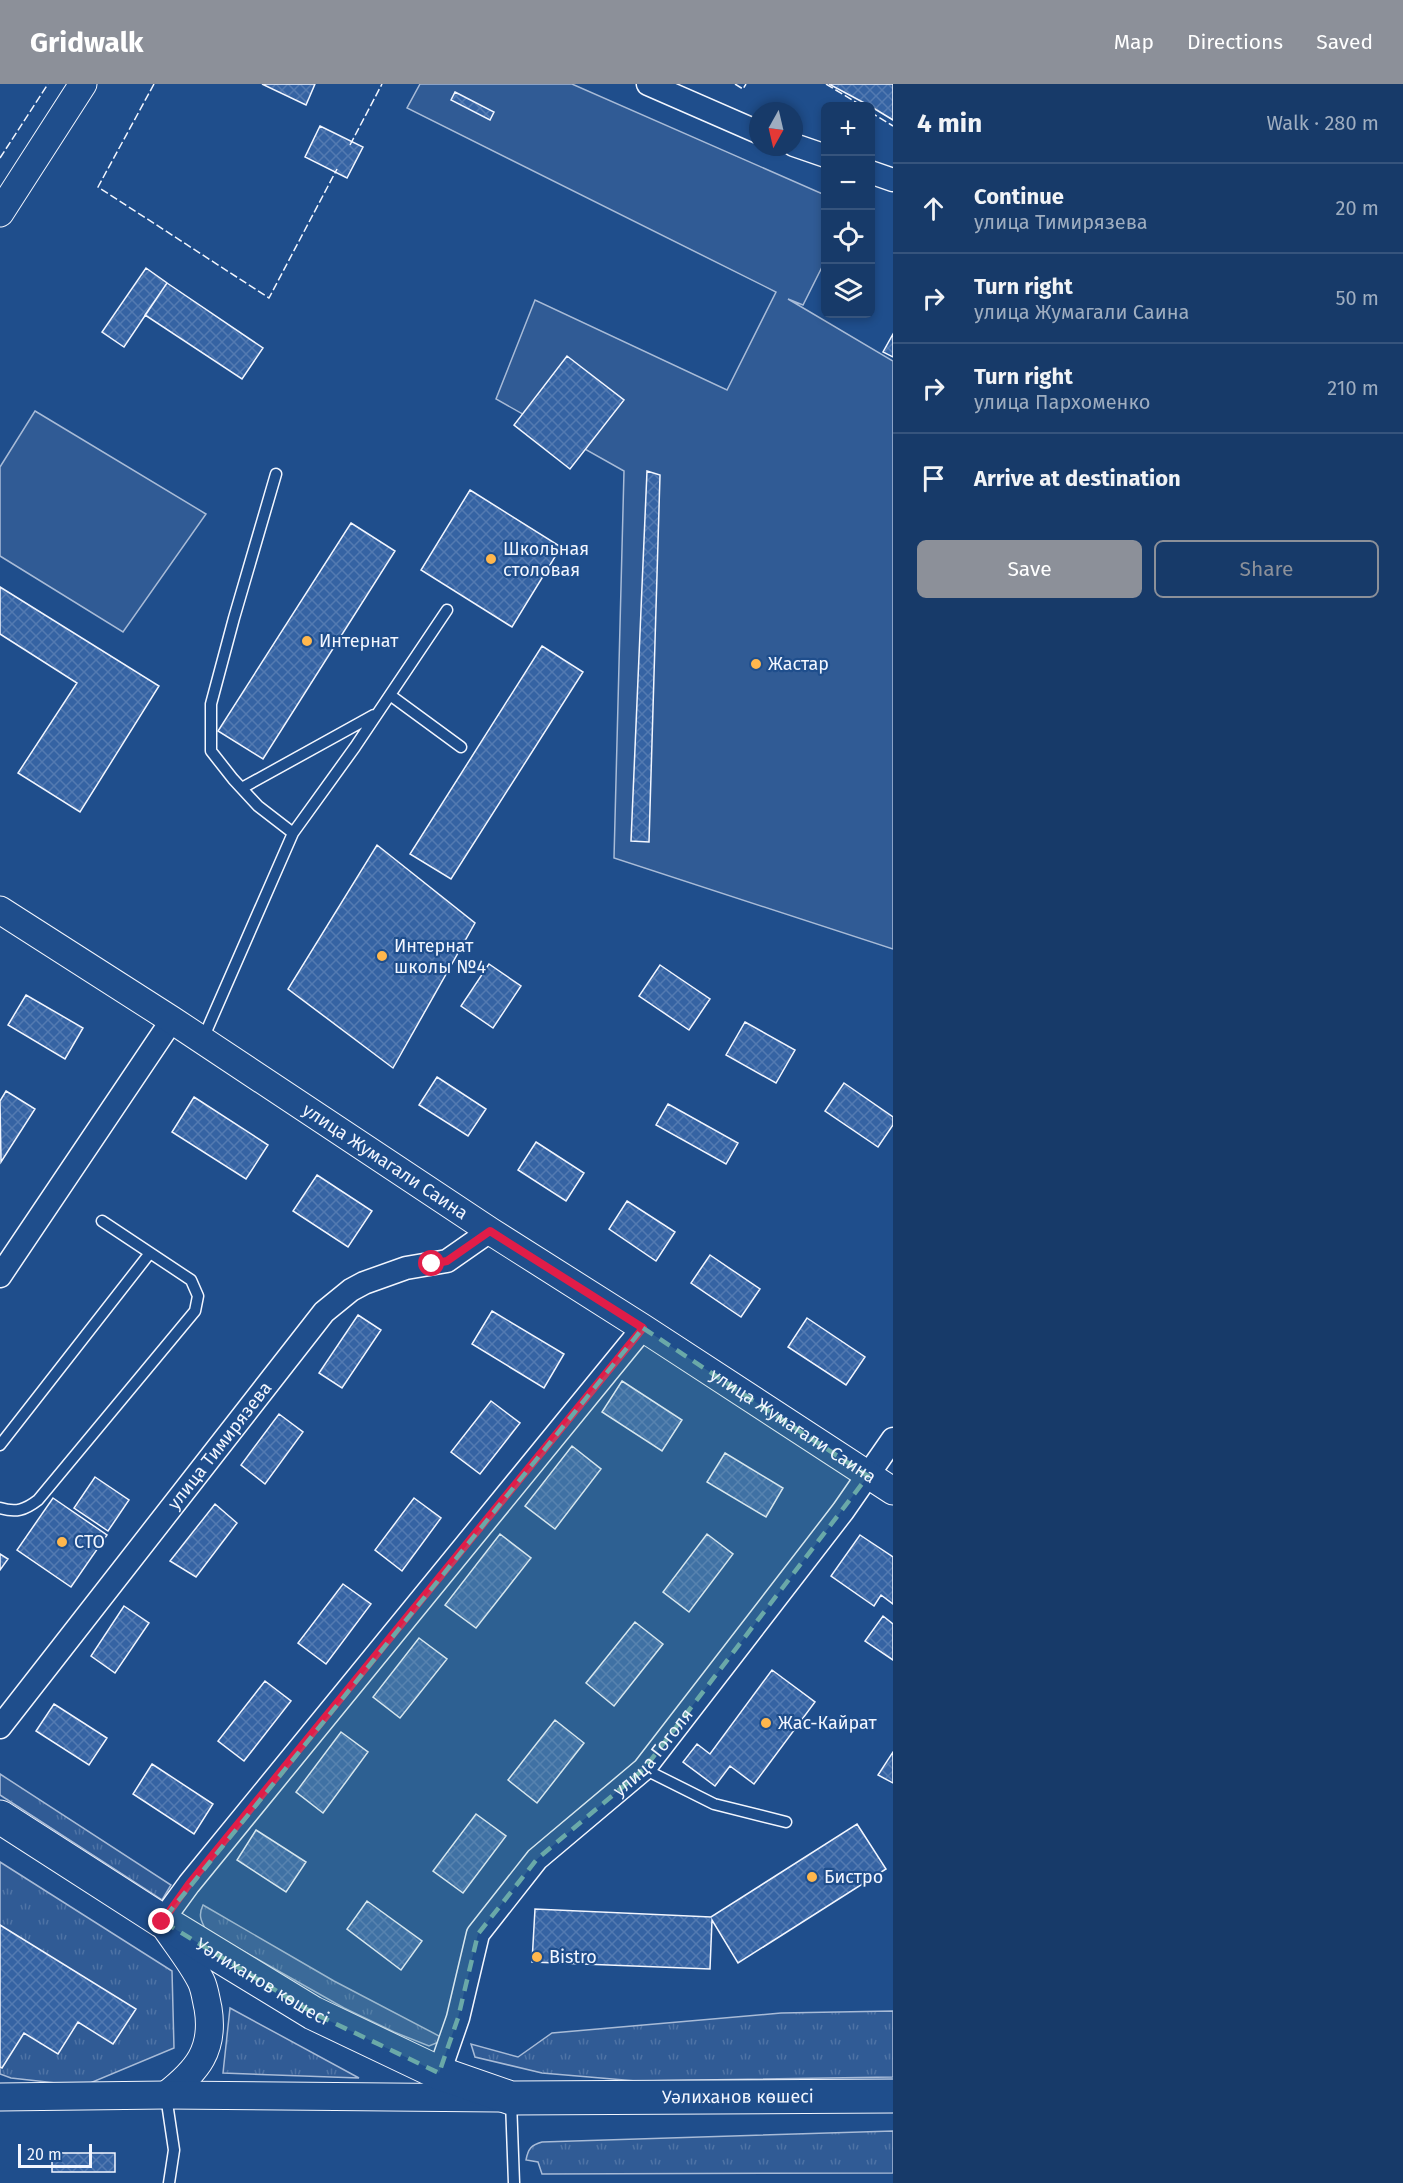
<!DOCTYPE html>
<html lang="en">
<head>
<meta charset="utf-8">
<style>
  body { margin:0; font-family:"Fira Sans",sans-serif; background:#20416f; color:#f1f3f6 }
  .controls { position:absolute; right:18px; top:18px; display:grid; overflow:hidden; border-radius:9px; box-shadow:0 3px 9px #0003 }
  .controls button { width:54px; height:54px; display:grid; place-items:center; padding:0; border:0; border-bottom:2px solid #36547d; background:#173a69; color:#f1f3f6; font:30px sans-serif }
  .compass { position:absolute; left:749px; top:18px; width:54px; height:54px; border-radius:50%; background:#173a69; box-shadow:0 3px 9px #0003; rotate:188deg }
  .scale { position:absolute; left:18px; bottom:15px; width:74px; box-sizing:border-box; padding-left:6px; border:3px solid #f2f6ff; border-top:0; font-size:16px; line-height:21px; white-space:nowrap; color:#f2f6ff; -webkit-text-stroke:4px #1f4e8c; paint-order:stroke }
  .stop { position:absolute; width:18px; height:18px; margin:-14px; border:4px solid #e11d48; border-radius:50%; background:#fff }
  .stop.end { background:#e11d48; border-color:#fff; box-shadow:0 2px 6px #0008 }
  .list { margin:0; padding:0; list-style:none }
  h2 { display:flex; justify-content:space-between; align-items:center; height:78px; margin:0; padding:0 24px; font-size:26px }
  h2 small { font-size:20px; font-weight:400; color:#9eadc0 }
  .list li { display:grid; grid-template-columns:39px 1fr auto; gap:18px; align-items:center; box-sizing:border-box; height:90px; padding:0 24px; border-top:2px solid #36547d }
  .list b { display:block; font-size:22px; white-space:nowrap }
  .list p { margin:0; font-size:20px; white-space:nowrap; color:#9eadc0 }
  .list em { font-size:20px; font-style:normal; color:#9eadc0 }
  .actions { display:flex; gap:12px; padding:18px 24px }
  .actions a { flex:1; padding:14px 0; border:2px solid #8c9099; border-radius:9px; text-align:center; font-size:21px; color:#8c9099 }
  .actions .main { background:#8c9099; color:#fff }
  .icon { flex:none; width:33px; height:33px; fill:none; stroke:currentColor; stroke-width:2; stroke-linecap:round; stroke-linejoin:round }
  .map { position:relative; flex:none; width:893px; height:2099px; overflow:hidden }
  header { display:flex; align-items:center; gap:36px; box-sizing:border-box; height:84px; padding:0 30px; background:#8c9099; color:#fff }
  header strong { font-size:28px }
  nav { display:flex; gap:33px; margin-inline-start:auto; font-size:21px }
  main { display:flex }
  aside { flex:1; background:#173a69 }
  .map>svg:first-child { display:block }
  .grass { fill:url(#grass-tufts); stroke:#a8bbd7; stroke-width:1.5 }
  .built { fill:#305b95; stroke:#a8bbd7; stroke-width:1.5 }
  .building { fill:url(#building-cross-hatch); stroke:#f2f6ff; stroke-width:1.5 }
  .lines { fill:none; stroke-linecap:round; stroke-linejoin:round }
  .service-casing { stroke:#f2f6ff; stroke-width:13 }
  .minor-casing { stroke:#f2f6ff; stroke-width:25 }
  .tertiary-casing { stroke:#f2f6ff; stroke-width:29 }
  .trunk-casing { stroke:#f2f6ff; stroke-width:35 }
  .service { stroke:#1f4e8c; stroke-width:10 }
  .minor { stroke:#1f4e8c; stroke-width:22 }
  .tertiary { stroke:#1f4e8c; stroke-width:27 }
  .trunk { stroke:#1f4e8c; stroke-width:33 }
  .fence { stroke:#f2f6ff; stroke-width:1.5; stroke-dasharray:8 3; stroke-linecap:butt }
  .route { stroke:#e11d48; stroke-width:8 }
  .marked { fill:#6aa9a8; fill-opacity:0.2; stroke:#6aa9a8; stroke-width:4.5; stroke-dasharray:12 8; stroke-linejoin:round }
  .poi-dot { fill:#ffb74d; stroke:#1f4e8c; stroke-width:2 }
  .labels { text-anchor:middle; stroke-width:4.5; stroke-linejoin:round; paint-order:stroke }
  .poi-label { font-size:18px; fill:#f2f6ff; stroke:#1f4e8c; text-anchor:start }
  .street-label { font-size:18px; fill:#f2f6ff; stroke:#1f4e8c }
</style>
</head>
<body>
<header>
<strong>Gridwalk</strong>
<nav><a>Map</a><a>Directions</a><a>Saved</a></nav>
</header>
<main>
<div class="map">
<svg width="893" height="2099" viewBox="0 0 893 2099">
  <defs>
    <pattern id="grass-tufts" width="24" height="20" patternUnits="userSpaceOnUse" patternTransform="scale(1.5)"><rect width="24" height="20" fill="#305b95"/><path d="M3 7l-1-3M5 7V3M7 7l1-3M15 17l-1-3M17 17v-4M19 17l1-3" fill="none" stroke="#4e73a5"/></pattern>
    <pattern id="building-cross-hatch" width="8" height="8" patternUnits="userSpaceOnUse" patternTransform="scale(1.5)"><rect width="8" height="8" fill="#3563a3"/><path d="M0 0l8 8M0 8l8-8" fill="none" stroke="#537ab1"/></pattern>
  </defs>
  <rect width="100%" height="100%" fill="#1f4e8c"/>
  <path class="grass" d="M 0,1690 L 171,1801 L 162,1816 L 0,1711 Z
    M 0,1778 L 172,1887 L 174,1964 L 83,2002 L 11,1994 L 0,1990 Z
    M 203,1821 L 334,1897 L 441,1953 L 439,1958 L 429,1962 L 394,1948 L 344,1924 L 206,1846 C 201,1837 198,1831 203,1821 Z
    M 230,1924 L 359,1994 L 223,1989 Z
    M 893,1927 L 893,1993 L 636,1997 L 542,1989 L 475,1973 L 471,1960 L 518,1973 L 552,1949 L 781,1929 Z
    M 893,2047 L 893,2089 L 542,2090 L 538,2078 L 526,2076 C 528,2065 531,2061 542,2058 Z"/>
  <path class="built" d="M 420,0 L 572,0 L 825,111 L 825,177 L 803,221 L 788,215 L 893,277 L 893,865 L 614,774 L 624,387 L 496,315 L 535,216 L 727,306 L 776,208 L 407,24 Z
    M 35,327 L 206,430 L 123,548 L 0,472 L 0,383 Z"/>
  <path class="building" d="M 262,0 L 315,0 L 306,21 Z
    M 829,0 L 893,0 L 893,36 L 870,22 Z
    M 455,8 L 494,28 L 490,36 L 451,16 Z
    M 320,42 L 363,63 L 347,94 L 305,73 Z
    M 146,184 L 167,199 L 124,263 L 102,248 Z
    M 167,199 L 263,264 L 242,295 L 145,231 Z
    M 893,250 L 893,273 L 883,268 Z
    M 567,272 L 624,316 L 570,385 L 514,341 Z
    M 647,387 L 660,391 L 649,758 L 631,757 Z
    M 470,406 L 561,463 L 512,543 L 421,486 Z
    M 351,439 L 395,467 L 263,675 L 218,647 Z
    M 0,503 L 159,602 L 80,728 L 18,689 L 77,599 L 0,550 Z
    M 542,562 L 583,588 L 451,795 L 410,770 Z
    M 377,761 L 475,839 L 393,984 L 288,905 Z
    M 489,880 L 521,902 L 493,944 L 461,922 Z
    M 660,881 L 710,915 L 689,946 L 639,912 Z
    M 26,911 L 83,944 L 65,975 L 8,941 Z
    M 745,938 L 795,966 L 776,999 L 726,971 Z
    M 437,993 L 486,1025 L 468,1052 L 419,1021 Z
    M 844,999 L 893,1033 L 893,1041 L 878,1063 L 825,1027 Z
    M 6,1007 L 35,1025 L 1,1078 L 0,1017 Z
    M 194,1013 L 268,1061 L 246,1095 L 172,1048 Z
    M 668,1020 L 738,1059 L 726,1080 L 656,1041 Z
    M 536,1058 L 584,1089 L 566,1117 L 518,1086 Z
    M 317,1091 L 372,1127 L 348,1163 L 293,1127 Z
    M 627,1117 L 675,1148 L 656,1177 L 609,1145 Z
    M 710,1171 L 760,1205 L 741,1233 L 691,1199 Z
    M 492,1227 L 564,1270 L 544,1304 L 472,1260 Z
    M 358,1231 L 381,1246 L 342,1304 L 319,1289 Z
    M 807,1234 L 865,1273 L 846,1301 L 788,1263 Z
    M 622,1297 L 682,1336 L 662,1367 L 602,1328 Z
    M 491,1317 L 520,1339 L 480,1390 L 451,1368 Z
    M 279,1330 L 303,1348 L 265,1400 L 241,1381 Z
    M 572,1362 L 601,1385 L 555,1445 L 525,1422 Z
    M 725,1369 L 783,1404 L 766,1433 L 707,1398 Z
    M 95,1393 L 129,1416 L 108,1447 L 74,1424 Z
    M 53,1414 L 107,1451 L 71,1503 L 17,1466 Z
    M 414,1414 L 441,1434 L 402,1487 L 375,1466 Z
    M 215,1420 L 237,1439 L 196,1493 L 170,1477 Z
    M 500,1450 L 531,1474 L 476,1544 L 445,1521 Z
    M 707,1450 L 733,1470 L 689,1528 L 663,1508 Z
    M 860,1451 L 893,1473 L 893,1520 L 881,1511 L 874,1522 L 831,1492 Z
    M 0,1470 L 8,1475 L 0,1486 Z
    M 343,1500 L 371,1520 L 326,1580 L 298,1559 Z
    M 124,1522 L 149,1539 L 115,1589 L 91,1572 Z
    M 883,1532 L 893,1540 L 893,1576 L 865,1557 Z
    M 635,1538 L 663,1560 L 614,1622 L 586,1599 Z
    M 419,1554 L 447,1575 L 400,1634 L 373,1613 Z
    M 772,1586 L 815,1618 L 754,1700 L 730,1682 L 715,1702 L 683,1678 L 697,1660 L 710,1670 Z
    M 265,1597 L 291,1617 L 244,1677 L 218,1657 Z
    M 54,1620 L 107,1654 L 89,1681 L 36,1647 Z
    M 555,1636 L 584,1659 L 537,1719 L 508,1696 Z
    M 341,1648 L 368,1668 L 323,1729 L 296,1708 Z
    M 893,1668 L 893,1699 L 878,1691 Z
    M 152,1680 L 213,1720 L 194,1750 L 133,1710 Z
    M 476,1730 L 506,1752 L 463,1809 L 433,1787 Z
    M 857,1740 L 886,1785 L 738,1879 L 712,1836 L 710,1885 L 532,1878 L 535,1825 L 711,1833 Z
    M 256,1746 L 306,1778 L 286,1808 L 237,1776 Z
    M 367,1817 L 422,1857 L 401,1886 L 347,1845 Z
    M 0,1841 L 136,1925 L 113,1960 L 78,1938 L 58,1970 L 24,1949 L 2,1984 L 0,1983 Z
    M 52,2069 L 115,2069 L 115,2088 L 52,2088 Z"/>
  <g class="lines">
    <g class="service-casing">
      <path id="service" d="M 276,390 L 234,534 L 211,620 L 211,667 L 233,695 L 258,722 L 293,749
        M 390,611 L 461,663
        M 242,704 L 374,631
        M 202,957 L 293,749 L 355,663 L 447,526
        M 0,1361 L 150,1169
        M 0,1424 C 16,1429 25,1426 38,1416 L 195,1227 L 198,1212 L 191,1196 L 102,1137
        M 644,1685 L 714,1720 L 786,1738
        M 166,2012 L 174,2066 L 169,2099
        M 511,2017 L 514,2099"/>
    </g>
    <g class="minor-casing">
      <g id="minor">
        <path d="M 648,0 L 758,48"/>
        <path d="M 794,61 L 826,72"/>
        <path d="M 870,88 L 893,96"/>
        <path d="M 0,1192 L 172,936"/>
        <path id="s1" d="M 0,1643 L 324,1228 L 351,1206 L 364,1199 L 406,1184 L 447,1177 L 490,1147"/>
        <path d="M 162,1837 L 189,1800 L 643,1244"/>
        <path id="s2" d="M 439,1989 L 458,1934 L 478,1850 L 537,1775 L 644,1685 L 843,1427 L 893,1355"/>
      </g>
    </g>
    <g class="tertiary-casing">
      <g id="tertiary">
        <path d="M 0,129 L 83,0"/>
        <path id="s3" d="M 0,826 L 172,936 L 490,1147 L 643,1244 L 893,1407"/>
        <path d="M 162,1838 C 175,1858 191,1877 201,1897 C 205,1905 206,1916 208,1924 C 215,1966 197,1987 166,2011"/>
        <path d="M 0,2013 L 166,2011 L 498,2014"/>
      </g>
    </g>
    <g class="trunk-casing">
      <g id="trunk">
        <path id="s4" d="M 0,1733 L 162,1837 L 313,1929 L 439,1989 L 511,2014 L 893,2012"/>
      </g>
    </g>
    <use href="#service" class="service"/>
    <use href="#minor" class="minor"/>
    <use href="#tertiary" class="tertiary"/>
    <use href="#trunk" class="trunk"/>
    <path class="fence" d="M 154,0 L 98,103 L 269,214 L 337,85
      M 735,0 L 743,5 L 746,0
      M 826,0 L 862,22
      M 870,28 L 893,42
      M 350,61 L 382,0
      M 0,74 L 48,0"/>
  </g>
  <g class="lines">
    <path class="route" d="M 162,1838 L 189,1800 L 643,1244 L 490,1147 L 447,1177 L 432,1180"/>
  </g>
  <path class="marked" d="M 643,1244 L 868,1392 L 644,1685 L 537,1775 L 478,1850 L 458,1934 L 439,1989 L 313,1929 L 162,1837 Z"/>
  <g class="poi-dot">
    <circle cx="491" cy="475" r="6"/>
    <circle cx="307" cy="557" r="6"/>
    <circle cx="756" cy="580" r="6"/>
    <circle cx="382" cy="872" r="6"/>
    <circle cx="62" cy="1458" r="6"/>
    <circle cx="766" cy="1639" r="6"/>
    <circle cx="812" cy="1793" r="6"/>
    <circle cx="537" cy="1873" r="6"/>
  </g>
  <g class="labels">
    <g class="poi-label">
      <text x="503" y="471">Школьная<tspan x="503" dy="21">столовая</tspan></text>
      <text x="319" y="563">Интернат</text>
      <text x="768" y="586">Жастар</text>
      <text x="394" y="868">Интернат<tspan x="394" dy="21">школы №4</tspan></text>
      <text x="74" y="1464">СТО</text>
      <text x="778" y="1645">Жас-Кайрат</text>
      <text x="824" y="1799">Бистро</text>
      <text x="549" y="1879">Bistro</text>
    </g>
    <g class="street-label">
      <text dy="6" stroke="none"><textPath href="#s3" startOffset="460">улица Жумагали Саина</textPath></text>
      <text dy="6" stroke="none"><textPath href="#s3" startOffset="946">улица Жумагали Саина</textPath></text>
      <text dy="6" stroke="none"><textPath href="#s1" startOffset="357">улица Тимирязева</textPath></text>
      <text dy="6" stroke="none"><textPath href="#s2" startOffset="398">улица Гоголя</textPath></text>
      <text dy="6" stroke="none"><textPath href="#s4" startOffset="310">Уәлиханов көшесі</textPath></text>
      <text dy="6" stroke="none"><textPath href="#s4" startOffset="812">Уәлиханов көшесі</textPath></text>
    </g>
  </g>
</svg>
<div class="controls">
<button>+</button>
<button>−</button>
<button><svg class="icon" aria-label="locate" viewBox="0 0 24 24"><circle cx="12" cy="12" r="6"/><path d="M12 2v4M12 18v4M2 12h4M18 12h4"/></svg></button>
<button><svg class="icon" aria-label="layers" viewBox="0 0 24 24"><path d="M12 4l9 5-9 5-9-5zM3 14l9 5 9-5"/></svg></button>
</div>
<svg class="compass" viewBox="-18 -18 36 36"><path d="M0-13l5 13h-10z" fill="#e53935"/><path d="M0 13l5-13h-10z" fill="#9eadc0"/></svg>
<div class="scale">20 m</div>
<div class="stop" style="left:432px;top:1180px"></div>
<div class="stop end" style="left:162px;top:1838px"></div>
</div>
<aside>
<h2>4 min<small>Walk · 280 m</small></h2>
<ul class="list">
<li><svg class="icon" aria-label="ahead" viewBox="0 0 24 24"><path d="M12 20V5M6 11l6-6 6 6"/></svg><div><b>Continue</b><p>улица Тимирязева</p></div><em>20 m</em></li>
<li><svg class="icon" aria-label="right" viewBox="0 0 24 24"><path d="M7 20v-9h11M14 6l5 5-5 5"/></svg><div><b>Turn right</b><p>улица Жумагали Саина</p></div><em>50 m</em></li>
<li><svg class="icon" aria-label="right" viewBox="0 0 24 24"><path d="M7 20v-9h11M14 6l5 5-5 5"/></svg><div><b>Turn right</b><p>улица Пархоменко</p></div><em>210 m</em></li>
<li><svg class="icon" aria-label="arrive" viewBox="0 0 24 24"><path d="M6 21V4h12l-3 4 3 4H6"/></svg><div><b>Arrive at destination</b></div></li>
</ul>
<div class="actions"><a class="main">Save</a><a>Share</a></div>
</aside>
</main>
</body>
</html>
